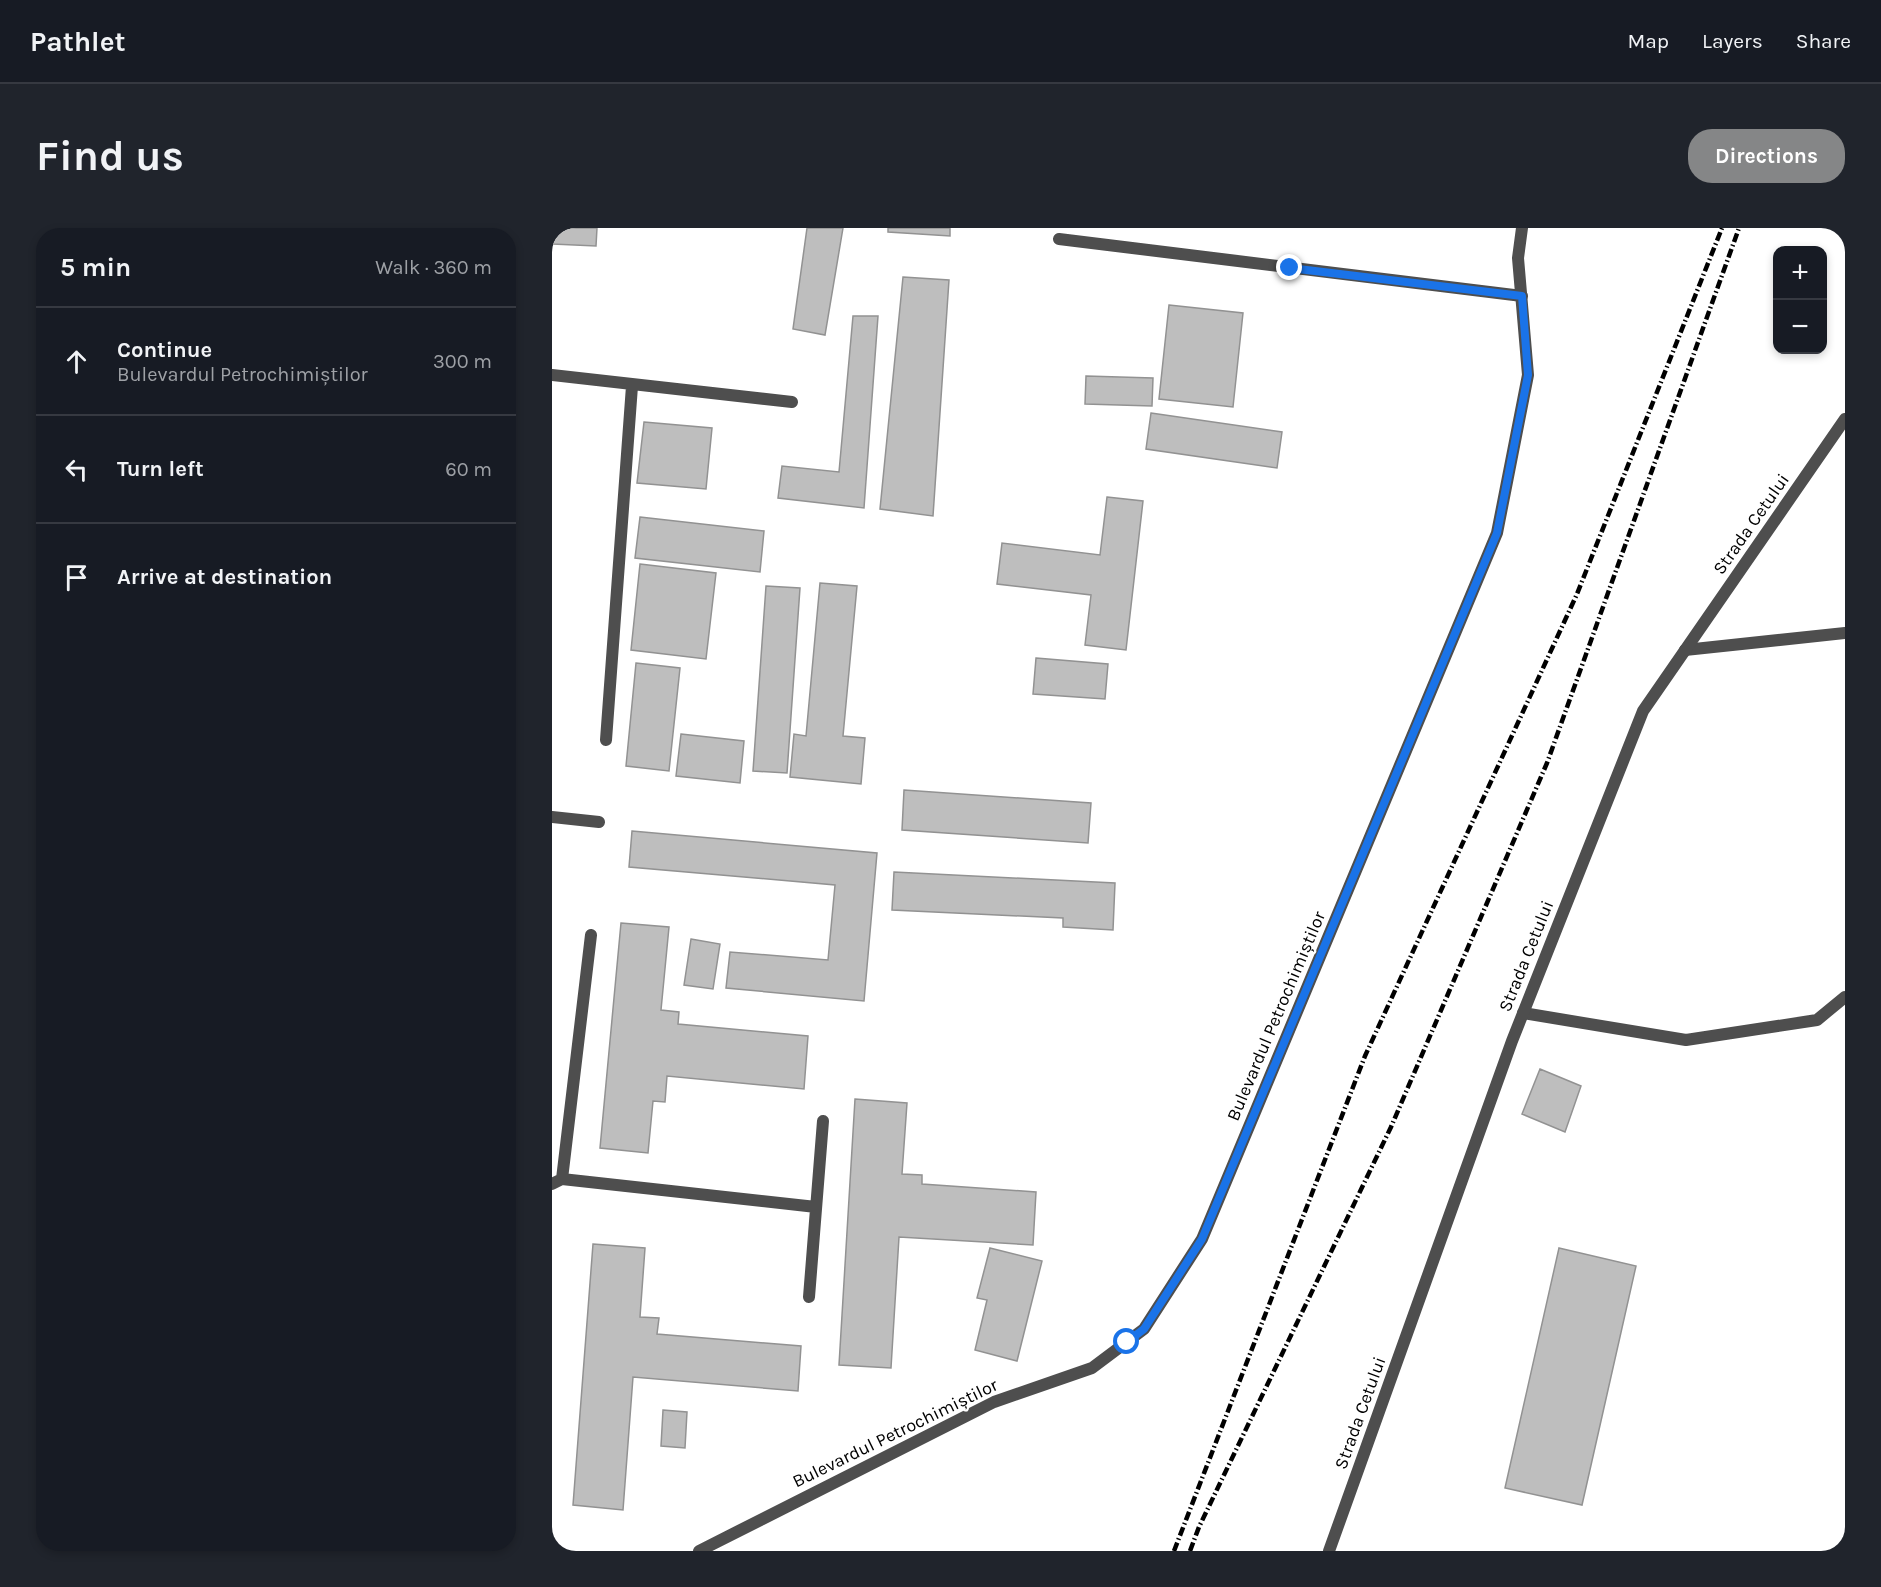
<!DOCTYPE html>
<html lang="en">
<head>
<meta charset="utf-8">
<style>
  body { margin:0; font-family:Karla,sans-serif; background:#20242c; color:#f1f3f6 }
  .controls { position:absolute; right:18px; top:18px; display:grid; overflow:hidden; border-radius:12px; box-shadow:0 3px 9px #0003 }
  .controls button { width:54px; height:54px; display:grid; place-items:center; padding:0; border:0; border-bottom:2px solid #363941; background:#171b24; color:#f1f3f6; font:30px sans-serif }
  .stop { position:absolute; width:18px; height:18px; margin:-14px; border:4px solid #1a73e8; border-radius:50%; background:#fff }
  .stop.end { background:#1a73e8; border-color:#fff; box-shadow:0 2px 6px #0008 }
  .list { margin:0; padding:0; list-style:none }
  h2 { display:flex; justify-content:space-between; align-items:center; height:78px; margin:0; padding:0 24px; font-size:26px }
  h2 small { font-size:20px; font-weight:400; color:#9ea1a6 }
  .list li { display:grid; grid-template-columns:39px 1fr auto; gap:18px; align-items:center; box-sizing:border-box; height:108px; padding:0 24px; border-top:2px solid #363941 }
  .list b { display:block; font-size:22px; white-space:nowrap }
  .list p { margin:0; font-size:20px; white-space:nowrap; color:#9ea1a6 }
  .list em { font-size:20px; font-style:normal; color:#9ea1a6 }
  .icon { flex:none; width:33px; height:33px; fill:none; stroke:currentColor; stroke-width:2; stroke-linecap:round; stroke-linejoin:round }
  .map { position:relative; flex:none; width:1293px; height:1323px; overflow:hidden; border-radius:24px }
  header { display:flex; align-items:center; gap:36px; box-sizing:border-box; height:84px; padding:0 30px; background:#171b24; border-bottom:2px solid #363941 }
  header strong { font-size:28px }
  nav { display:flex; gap:33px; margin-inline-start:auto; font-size:21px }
  .intro { display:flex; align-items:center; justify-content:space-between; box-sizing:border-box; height:144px; padding:0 36px }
  h1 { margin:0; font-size:42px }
  .button { padding:15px 27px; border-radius:24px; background:#858687; color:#fff; font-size:21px; font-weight:700 }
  main { display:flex; gap:36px; padding:0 36px }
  aside { flex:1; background:#171b24; border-radius:24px; box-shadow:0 3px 9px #0003 }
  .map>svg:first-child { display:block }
  .building { fill:#bebebe; stroke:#929292; stroke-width:1.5 }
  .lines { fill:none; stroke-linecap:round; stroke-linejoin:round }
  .lane { stroke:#4e4e4e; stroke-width:12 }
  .street { stroke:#4e4e4e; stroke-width:12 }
  .rail { stroke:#000; stroke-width:4.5; stroke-dasharray:9 3 1.5 3; stroke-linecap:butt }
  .route { stroke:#1a73e8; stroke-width:8 }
  .labels { text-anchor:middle; stroke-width:4.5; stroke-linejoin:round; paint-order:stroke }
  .street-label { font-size:18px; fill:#000; stroke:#fff }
</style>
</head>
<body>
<header>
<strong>Pathlet</strong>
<nav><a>Map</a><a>Layers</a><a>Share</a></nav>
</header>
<div class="intro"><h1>Find us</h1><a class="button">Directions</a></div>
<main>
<aside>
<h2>5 min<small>Walk · 360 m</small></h2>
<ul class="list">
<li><svg class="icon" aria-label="ahead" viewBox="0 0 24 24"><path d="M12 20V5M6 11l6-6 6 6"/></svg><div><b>Continue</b><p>Bulevardul Petrochimiștilor</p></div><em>300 m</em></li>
<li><svg class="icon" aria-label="left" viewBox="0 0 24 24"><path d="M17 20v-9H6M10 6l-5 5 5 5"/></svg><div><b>Turn left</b></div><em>60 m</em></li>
<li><svg class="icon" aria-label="arrive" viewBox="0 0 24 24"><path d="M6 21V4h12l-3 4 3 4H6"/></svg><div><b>Arrive at destination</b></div></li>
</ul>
</aside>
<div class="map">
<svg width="1293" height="1323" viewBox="0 0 1293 1323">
  <rect width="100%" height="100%" fill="#fff"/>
  <path class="building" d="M 0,0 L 45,0 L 44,18 L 0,16 Z
    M 255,0 L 291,0 L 273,107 L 241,101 Z
    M 336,0 L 398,0 L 398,8 L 336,4 Z
    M 351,49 L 397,52 L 381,288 L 328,281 Z
    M 617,77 L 691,85 L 681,179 L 607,171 Z
    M 301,88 L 326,88 L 312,280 L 226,270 L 230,238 L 287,244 Z
    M 534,148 L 601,150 L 600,178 L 533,176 Z
    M 599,185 L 730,204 L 725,240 L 594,221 Z
    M 92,194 L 160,200 L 154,261 L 85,255 Z
    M 555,269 L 591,273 L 574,422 L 533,417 L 539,367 L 445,356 L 450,315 L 548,327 Z
    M 88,289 L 212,303 L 208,344 L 83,330 Z
    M 88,336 L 164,345 L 154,431 L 79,422 Z
    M 268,355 L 305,358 L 291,508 L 313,510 L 309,556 L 238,549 L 242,506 L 254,508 Z
    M 214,358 L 248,360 L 235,545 L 201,543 Z
    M 484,430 L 556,436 L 553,471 L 481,466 Z
    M 84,435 L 128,440 L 117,543 L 74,538 Z
    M 129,506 L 192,513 L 188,555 L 124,548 Z
    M 352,562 L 539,575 L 536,615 L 350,602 Z
    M 80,603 L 325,625 L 312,773 L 174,760 L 178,724 L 276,732 L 283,657 L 77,639 Z
    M 342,644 L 563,655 L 561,702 L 511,699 L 511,690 L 340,682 Z
    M 69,695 L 117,699 L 109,782 L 127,784 L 126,796 L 256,808 L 252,861 L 115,848 L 113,874 L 101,873 L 96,925 L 48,920 Z
    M 139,711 L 168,716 L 161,761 L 132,757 Z
    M 988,841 L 1029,858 L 1013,904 L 970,886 Z
    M 303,871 L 355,875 L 350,946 L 370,947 L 370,956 L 484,964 L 481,1017 L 347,1009 L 339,1140 L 287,1137 Z
    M 41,1016 L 93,1020 L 88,1089 L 107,1090 L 105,1106 L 249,1118 L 246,1163 L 81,1149 L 71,1282 L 21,1277 Z
    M 438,1020 L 490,1033 L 465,1133 L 423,1122 L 435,1072 L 425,1070 Z
    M 1007,1020 L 1084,1038 L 1030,1277 L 953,1260 Z
    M 111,1182 L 135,1184 L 133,1220 L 109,1218 Z"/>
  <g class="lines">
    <path class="lane" d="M 507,11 L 970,68
      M 0,147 L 240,174
      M 1133,422 L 1293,405
      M 54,512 L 80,158
      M 0,589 L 47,594
      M 971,785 L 1134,812 L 1265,792 L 1293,769
      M 10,951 L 264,979
      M 0,956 L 10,951 L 39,707
      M 257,1069 L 271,893"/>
    <path class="street" d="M 147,1323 L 442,1174 L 540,1140 L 592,1101 L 650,1011 L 945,305 L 976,147 L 966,30 L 970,0
      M 777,1323 L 960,813 L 1091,483 L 1293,191"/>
    <path class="rail" d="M 622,1323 L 813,828 L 1025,366 L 1170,0
      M 638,1323 L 647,1299 L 839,899 L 995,535 L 1187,0"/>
  </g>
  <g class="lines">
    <path class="route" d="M 575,1114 L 592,1101 L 650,1011 L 945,305 L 976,147 L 970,68 L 738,40"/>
  </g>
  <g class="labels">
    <g class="street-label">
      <text transform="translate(1199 296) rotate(-55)" y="6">Strada Cetului</text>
      <text transform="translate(974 728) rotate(-68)" y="6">Strada Cetului</text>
      <text transform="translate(724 788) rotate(-67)" y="6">Bulevardul Petrochimiștilor</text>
      <text transform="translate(808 1185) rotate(-70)" y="6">Strada Cetului</text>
      <text transform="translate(343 1205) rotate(-26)" y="6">Bulevardul Petrochimiștilor</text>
    </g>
  </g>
</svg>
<div class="controls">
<button>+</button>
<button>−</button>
</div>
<div class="stop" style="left:575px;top:1114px"></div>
<div class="stop end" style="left:738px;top:40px"></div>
</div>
</main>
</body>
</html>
